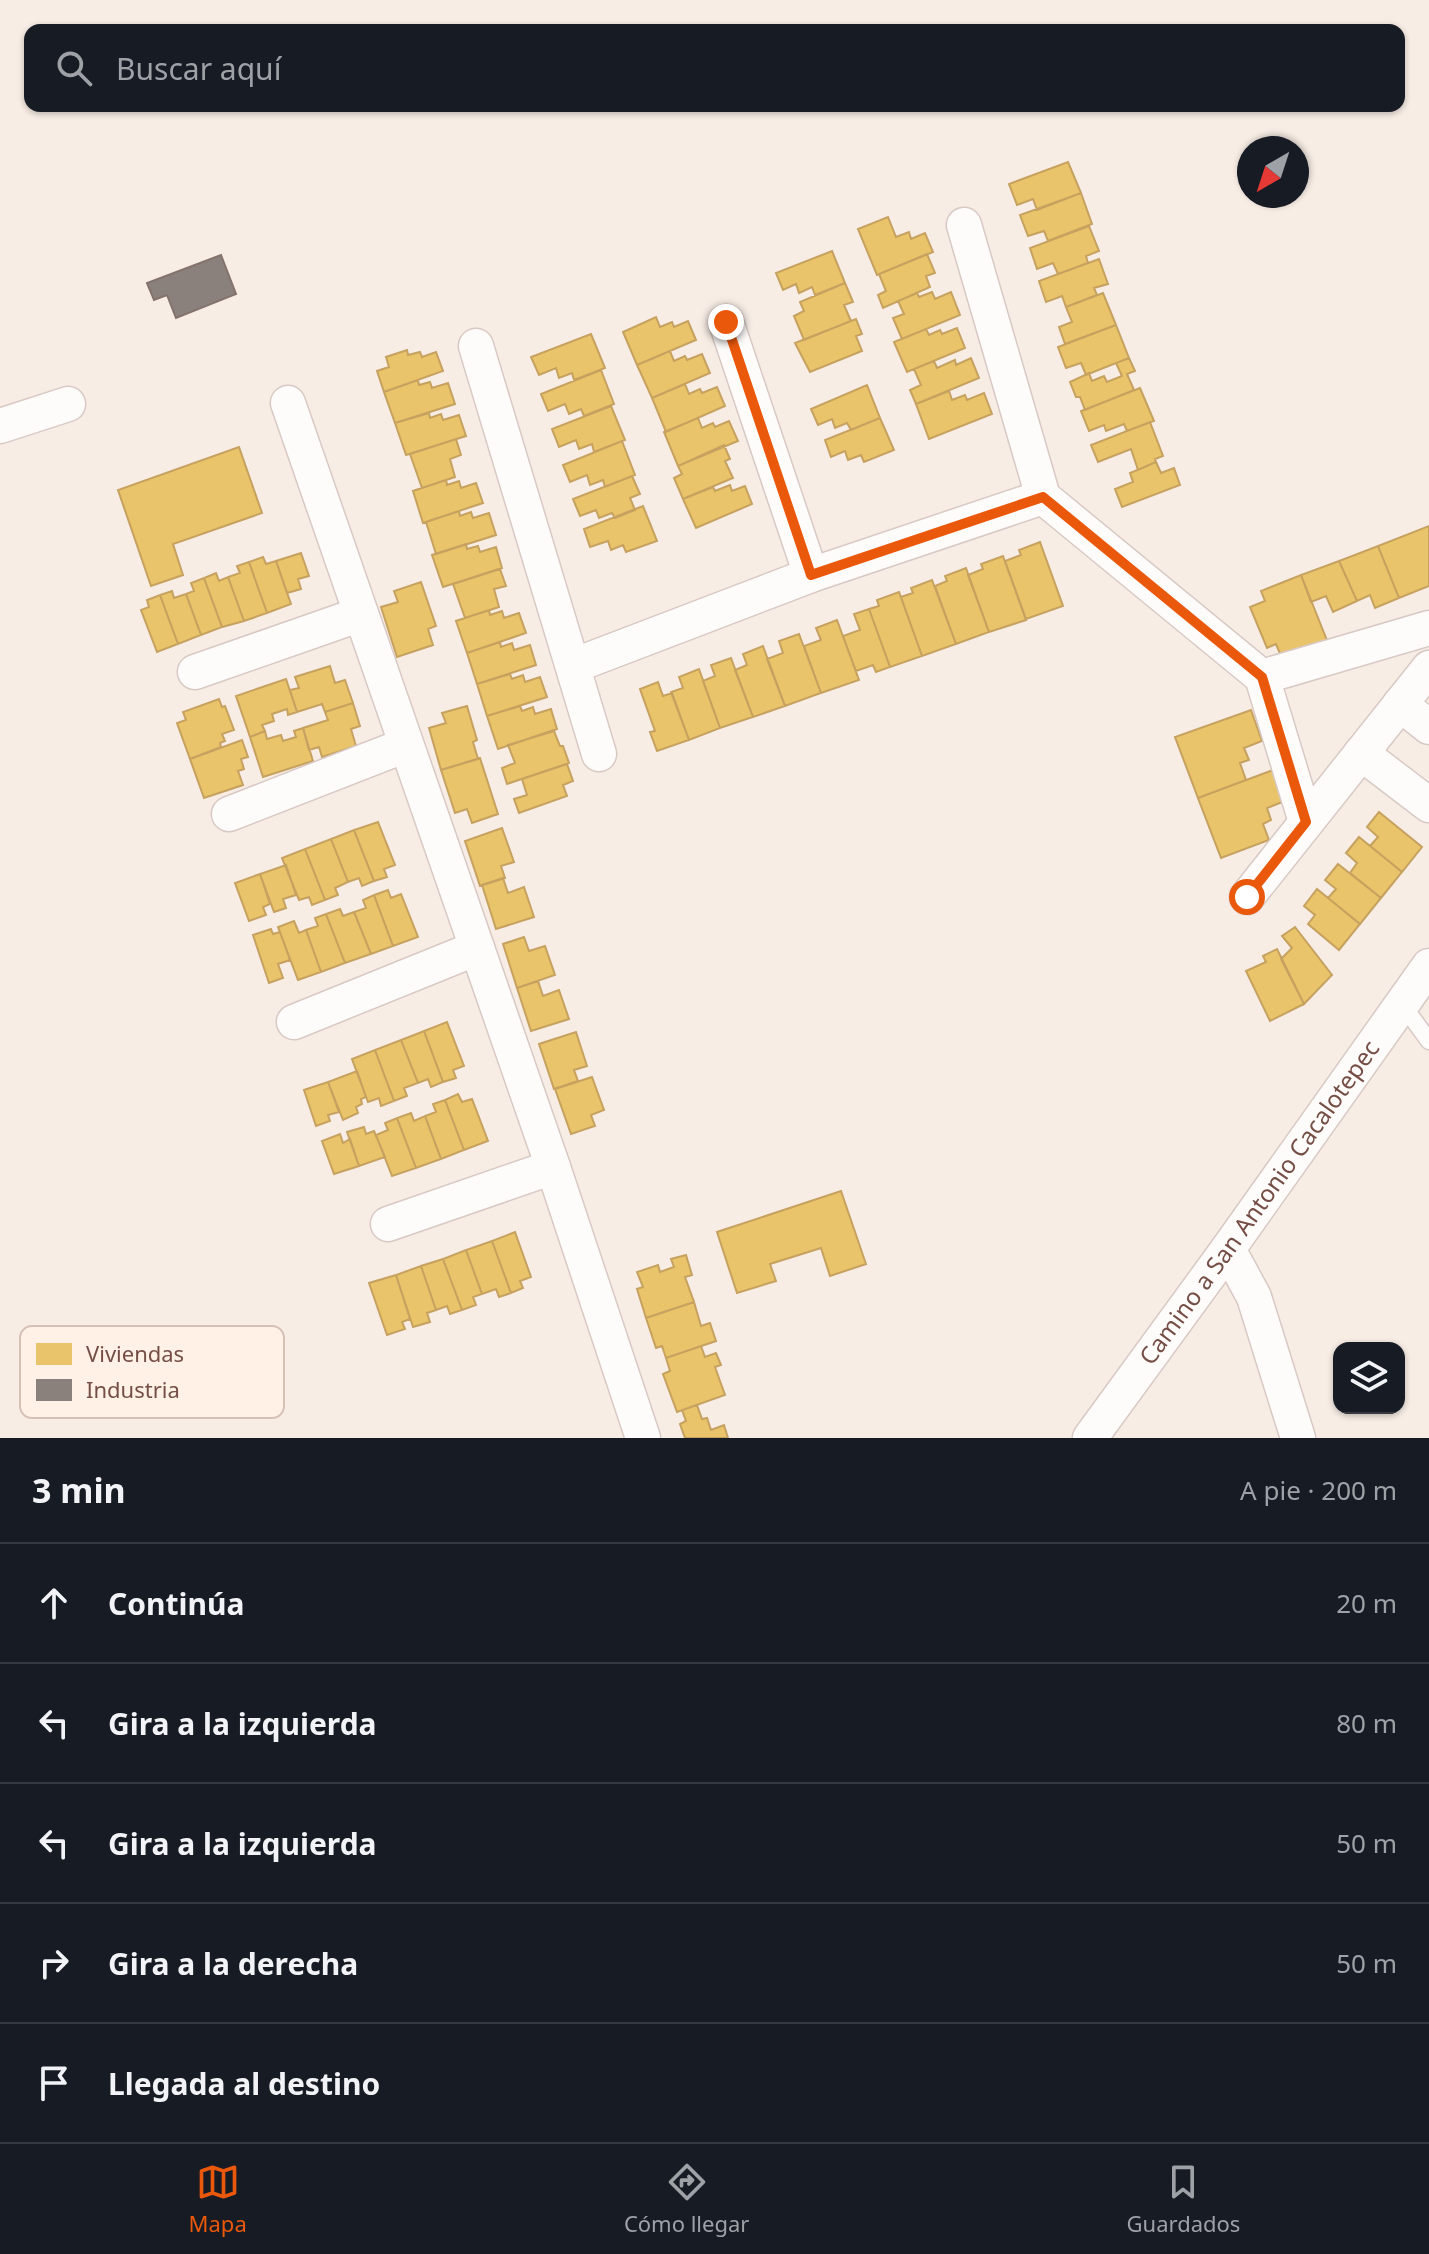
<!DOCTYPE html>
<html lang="es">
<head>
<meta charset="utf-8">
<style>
  body { margin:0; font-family:"Noto Sans",sans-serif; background:#242831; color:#f1f3f6 }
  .controls { position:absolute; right:24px; bottom:24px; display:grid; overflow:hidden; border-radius:16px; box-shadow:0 2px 6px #0004 }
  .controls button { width:72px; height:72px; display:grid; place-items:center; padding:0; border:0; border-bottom:2px solid #363941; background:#171b24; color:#f1f3f6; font:40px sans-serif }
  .compass { position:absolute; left:1237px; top:136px; width:72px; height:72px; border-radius:50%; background:#171b24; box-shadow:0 2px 6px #0004; rotate:219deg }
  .stop { position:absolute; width:24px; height:24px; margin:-18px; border:6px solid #ea580c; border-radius:50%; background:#fff }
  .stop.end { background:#ea580c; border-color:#fff; box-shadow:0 2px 8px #0008 }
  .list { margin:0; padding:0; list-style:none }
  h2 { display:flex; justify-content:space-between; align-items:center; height:104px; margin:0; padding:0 32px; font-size:34px }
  h2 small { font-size:26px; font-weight:400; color:#9ea1a6 }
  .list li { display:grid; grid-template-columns:52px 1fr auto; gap:24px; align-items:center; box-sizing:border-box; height:120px; padding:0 32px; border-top:2px solid #363941 }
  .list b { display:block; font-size:30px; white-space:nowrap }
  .list em { font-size:26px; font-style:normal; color:#9ea1a6 }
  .icon { flex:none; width:44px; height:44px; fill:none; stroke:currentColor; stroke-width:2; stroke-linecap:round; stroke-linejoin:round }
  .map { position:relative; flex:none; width:1429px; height:1438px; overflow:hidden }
  .search { position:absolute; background:#171b24; box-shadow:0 2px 6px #0004; left:24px; right:24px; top:24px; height:88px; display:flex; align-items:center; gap:20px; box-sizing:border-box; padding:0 28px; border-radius:16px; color:#9ea1a6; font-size:30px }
  .sheet { height:704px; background:#171b24 }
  nav { display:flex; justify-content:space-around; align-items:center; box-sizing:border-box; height:112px; border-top:2px solid #363941; background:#171b24; font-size:22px; color:#9ea1a6 }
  nav a { display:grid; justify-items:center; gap:4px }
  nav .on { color:#ea580c }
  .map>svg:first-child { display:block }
  .homes { fill:#e9c46a; stroke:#c6a15f; stroke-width:2 }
  .industry { fill:#8a817c; stroke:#84726c; stroke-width:2 }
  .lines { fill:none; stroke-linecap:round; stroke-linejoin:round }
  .service-casing { stroke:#d8c9c4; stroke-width:19 }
  .minor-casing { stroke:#d8c9c4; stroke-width:37 }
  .service { stroke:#fefcfb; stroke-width:16 }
  .minor { stroke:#fefcfb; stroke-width:34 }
  .route { stroke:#ea580c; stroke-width:10 }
  .labels { text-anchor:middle; stroke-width:8; stroke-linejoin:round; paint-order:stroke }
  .street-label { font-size:24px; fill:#754e45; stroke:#fff1e6 }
  .key { fill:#fff1e6; stroke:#d6c0b6; stroke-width:2 }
  .key-label { font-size:22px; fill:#754e45 }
</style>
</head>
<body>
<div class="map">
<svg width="1429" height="1438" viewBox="0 0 1429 1438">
  <rect width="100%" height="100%" fill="#f7ede5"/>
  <path class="homes" d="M 1068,162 L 1081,193 L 1037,210 L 1033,199 L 1017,205 L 1009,184 Z
    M 1081,193 L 1092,224 L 1048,241 L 1044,231 L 1028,236 L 1020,215 Z
    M 888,217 L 896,237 L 909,232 L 911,239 L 925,233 L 933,252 L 877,275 L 858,229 Z
    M 1089,226 L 1099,251 L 1086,256 L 1088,263 L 1058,274 L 1053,263 L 1037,269 L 1030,248 Z
    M 832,251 L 845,283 L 815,295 L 812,287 L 799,293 L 796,284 L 783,290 L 776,273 Z
    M 927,254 L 935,273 L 926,276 L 930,287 L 883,308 L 878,295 L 886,291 L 879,274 Z
    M 1099,259 L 1108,284 L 1094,288 L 1097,295 L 1066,307 L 1062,296 L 1046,302 L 1039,281 Z
    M 845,283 L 853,302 L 844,305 L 851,321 L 804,340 L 794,316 L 804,311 L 800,302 Z
    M 932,292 L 935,299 L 951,292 L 960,315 L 902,339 L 893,318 L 904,314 L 898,301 L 917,293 L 919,297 Z
    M 1103,293 L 1116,325 L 1065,344 L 1059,327 L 1072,322 L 1066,307 Z
    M 656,317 L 660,327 L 672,322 L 674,327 L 688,321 L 696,340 L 637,365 L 623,332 Z
    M 856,319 L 862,334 L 856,336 L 862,351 L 810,372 L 795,343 Z
    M 1116,325 L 1129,358 L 1086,375 L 1081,363 L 1066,368 L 1058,347 Z
    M 957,328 L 965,348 L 907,372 L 894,342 L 926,329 L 929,335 L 940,330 L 942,334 Z
    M 591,334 L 605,368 L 574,380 L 572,373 L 559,378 L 556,368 L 539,375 L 531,357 Z
    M 407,350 L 408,355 L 420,352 L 422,357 L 436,352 L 443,371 L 384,392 L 377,371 L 389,367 L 386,357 Z
    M 670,351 L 674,361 L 685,356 L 687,360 L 702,354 L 710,373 L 652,398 L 637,365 Z
    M 971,358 L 979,378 L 916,404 L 910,390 L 921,385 L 914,369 L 934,361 L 937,368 L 955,360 L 956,365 Z
    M 1129,358 L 1135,371 L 1127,374 L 1134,390 L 1085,410 L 1080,397 L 1076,397 L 1070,382 L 1089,373 L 1092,381 L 1104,376 L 1107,382 L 1122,376 L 1116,363 Z
    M 601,370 L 614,404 L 584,416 L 581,409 L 569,414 L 565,404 L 548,411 L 541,394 Z
    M 418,380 L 419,385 L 430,382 L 432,388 L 448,383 L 455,404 L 395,423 L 384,392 Z
    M 685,384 L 689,394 L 700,389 L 702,393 L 717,387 L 725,406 L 666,432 L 652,398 Z
    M 867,385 L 880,418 L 851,430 L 847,423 L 835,428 L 832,419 L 818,425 L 811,409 Z
    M 1140,388 L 1154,421 L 1127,431 L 1124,424 L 1106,431 L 1104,425 L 1089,431 L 1081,411 Z
    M 949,391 L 952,400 L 965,395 L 967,400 L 984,393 L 992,414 L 929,439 L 916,404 Z
    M 611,406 L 625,440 L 594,452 L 592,444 L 579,449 L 576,440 L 559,447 L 552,429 Z
    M 429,413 L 430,418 L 441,414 L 443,420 L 459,415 L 466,436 L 406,455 L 395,423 Z
    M 698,418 L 702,428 L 713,423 L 715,427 L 729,421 L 738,441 L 678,466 L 664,432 Z
    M 880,418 L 894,450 L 864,462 L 861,455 L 848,460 L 845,451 L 831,457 L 825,440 Z
    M 1150,422 L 1163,456 L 1155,459 L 1156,462 L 1138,470 L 1131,449 L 1098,462 L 1091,445 Z
    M 456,439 L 461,455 L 450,459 L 455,477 L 422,488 L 410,454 Z
    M 622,441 L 635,475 L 605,487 L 603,480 L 590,485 L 587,475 L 570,482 L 563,465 Z
    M 724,445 L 730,459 L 725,461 L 733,478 L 683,499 L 674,478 L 682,474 L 678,466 Z
    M 239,447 L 262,513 L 173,544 L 183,575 L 151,586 L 118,490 Z
    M 1156,462 L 1161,473 L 1174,468 L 1180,485 L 1122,507 L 1115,489 L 1133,482 L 1130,473 Z
    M 632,476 L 640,494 L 630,498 L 635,510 L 615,518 L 612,513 L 599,518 L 596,510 L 580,516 L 573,499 Z
    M 446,480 L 447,485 L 459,481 L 461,488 L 476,483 L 483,503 L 423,523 L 413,491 Z
    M 730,485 L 732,491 L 745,486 L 752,504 L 696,528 L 683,499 L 713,487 L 715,491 Z
    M 643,506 L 657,541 L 626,552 L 623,545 L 611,550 L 608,541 L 590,547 L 584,529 Z
    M 459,511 L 460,516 L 471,512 L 473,518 L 489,513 L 496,535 L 436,554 L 426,522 Z
    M 1429,526 L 1429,586 L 1399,598 L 1378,546 Z
    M 1040,542 L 1063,606 L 1026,619 L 1005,561 L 1021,555 L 1019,550 Z
    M 466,544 L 467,549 L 478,546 L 480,552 L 496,547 L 502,568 L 443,587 L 432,555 Z
    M 1378,546 L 1399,598 L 1375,608 L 1370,595 L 1357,601 L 1339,561 Z
    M 301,553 L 309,576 L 298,579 L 301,589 L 287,593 L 276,561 Z
    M 1003,556 L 1026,620 L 989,632 L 968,575 L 983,569 L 981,564 Z
    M 263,557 L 266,564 L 276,561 L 291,604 L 267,613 L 249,562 Z
    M 1339,561 L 1357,601 L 1333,612 L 1326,596 L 1311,602 L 1301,575 Z
    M 249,562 L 267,613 L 244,621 L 228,577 L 240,573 L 237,566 Z
    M 966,568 L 989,632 L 956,644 L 935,586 L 947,581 L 945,576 Z
    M 500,569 L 506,586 L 494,589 L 499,607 L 465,618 L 453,584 Z
    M 216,573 L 219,581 L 228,577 L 244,621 L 222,627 L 204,578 Z
    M 1301,575 L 1328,643 L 1283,661 L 1276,644 L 1267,648 L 1250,607 L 1265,601 L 1261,591 Z
    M 204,578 L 222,627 L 201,635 L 186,594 L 194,591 L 191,583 Z
    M 932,580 L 956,644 L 922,656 L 901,597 L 913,593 L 911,588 Z
    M 421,582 L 436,626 L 428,629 L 433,645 L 397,657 L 381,607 L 398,602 L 394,591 Z
    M 172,591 L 174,598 L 186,594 L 201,635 L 178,644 L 160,595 Z
    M 899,592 L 922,656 L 890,667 L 869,609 L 879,606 L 877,600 Z
    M 160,595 L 178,644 L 157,652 L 141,610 L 149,607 L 147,600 Z
    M 869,609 L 890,667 L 876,672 L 873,665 L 856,671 L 843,636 L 860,630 L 854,614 Z
    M 489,610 L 490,615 L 502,611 L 504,618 L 519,613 L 526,633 L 467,653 L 456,621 Z
    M 837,620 L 859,680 L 821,693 L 804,646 L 821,640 L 816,628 Z
    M 799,634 L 821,693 L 785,706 L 767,659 L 783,653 L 779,641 Z
    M 500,642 L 501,647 L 512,643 L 514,650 L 530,645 L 536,665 L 477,684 L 467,653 Z
    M 763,646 L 785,706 L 753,717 L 735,670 L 747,665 L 743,654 Z
    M 731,658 L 753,717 L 720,728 L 703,681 L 715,676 L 711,665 Z
    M 330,666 L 335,683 L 345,680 L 353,703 L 325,712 L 322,704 L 297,712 L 290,690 L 299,688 L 295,677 Z
    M 699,669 L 720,728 L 689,740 L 671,692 L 683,688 L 679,677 Z
    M 510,674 L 512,679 L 523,675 L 525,682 L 540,677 L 547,697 L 487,716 L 477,684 Z
    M 286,679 L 297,712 L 288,715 L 287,709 L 272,714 L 274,721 L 262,725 L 265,731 L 250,737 L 236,696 Z
    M 658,682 L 663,696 L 672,693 L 689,740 L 657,751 L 650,732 L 655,731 L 640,689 Z
    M 219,699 L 222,707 L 225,706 L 234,730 L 222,734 L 225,741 L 220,743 L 221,747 L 190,759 L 177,723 L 186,720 L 183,712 Z
    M 353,703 L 360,726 L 351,729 L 356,746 L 322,757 L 319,747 L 309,750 L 303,728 L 328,720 L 325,712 Z
    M 467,706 L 477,740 L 473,742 L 478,759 L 441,770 L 429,728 L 446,723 L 442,713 Z
    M 520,706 L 522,711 L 533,707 L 535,714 L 551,709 L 557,729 L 498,749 L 487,716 Z
    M 1251,710 L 1262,741 L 1244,748 L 1249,760 L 1240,763 L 1246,780 L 1198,798 L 1175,737 Z
    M 303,728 L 313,761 L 263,777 L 250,737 L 265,731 L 267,739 L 281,735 L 283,741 L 296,737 L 294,731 Z
    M 554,731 L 560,746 L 563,746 L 569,763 L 507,784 L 502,768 L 515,763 L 508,745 Z
    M 242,740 L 248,757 L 241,759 L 244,769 L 238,771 L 243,785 L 204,798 L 190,759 Z
    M 480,758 L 498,814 L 472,823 L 467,809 L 455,813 L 441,770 Z
    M 567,764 L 573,781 L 563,785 L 567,796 L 519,813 L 514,799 L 527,795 L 522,779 Z
    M 1273,770 L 1285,801 L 1267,808 L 1271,820 L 1263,824 L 1269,840 L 1221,858 L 1198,798 Z
    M 1379,812 L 1422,847 L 1402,872 L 1370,846 L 1378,837 L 1367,827 Z
    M 378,822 L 395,865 L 384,869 L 387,877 L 374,881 L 354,830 Z
    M 502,828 L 514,862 L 501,866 L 505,878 L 480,886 L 465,841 Z
    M 354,830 L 374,881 L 362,886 L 359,878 L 348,882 L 331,839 Z
    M 1359,837 L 1402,872 L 1381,898 L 1350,873 L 1357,863 L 1346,853 Z
    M 331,839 L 348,882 L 335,888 L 338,895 L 325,900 L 305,849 Z
    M 305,849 L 325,900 L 312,905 L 309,897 L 299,900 L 282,858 Z
    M 1338,864 L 1381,898 L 1360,924 L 1328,898 L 1336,889 L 1325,880 Z
    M 286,865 L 296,895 L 283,899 L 286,908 L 274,912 L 260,874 Z
    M 260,874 L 270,904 L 263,907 L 266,915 L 249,921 L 235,883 Z
    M 503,878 L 508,893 L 524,887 L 534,917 L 496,929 L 482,885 Z
    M 1317,889 L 1360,924 L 1339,950 L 1308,924 L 1315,915 L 1304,906 Z
    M 388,890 L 391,898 L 401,894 L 418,937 L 393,946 L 374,895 Z
    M 374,895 L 393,946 L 371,954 L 354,912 L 366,908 L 363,900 Z
    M 340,909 L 343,916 L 354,912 L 371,954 L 345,963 L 326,914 Z
    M 326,914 L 345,963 L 321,972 L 306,930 L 318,926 L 315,918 Z
    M 294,921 L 299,933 L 306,930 L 321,972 L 298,980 L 278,927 Z
    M 1295,927 L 1332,975 L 1304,1004 L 1281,959 L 1292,948 L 1282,936 Z
    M 271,929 L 273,934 L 280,932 L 290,960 L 278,964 L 283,978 L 269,983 L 253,935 Z
    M 524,937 L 529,951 L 545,946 L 555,975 L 517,988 L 503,944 Z
    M 1277,949 L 1304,1004 L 1270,1021 L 1246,971 L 1266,962 L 1263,956 Z
    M 538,981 L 543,996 L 559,990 L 569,1019 L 531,1031 L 517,988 Z
    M 447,1022 L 464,1066 L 453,1070 L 456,1078 L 443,1082 L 424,1031 Z
    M 424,1031 L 443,1082 L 431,1087 L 428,1079 L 418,1083 L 401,1040 Z
    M 576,1032 L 587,1066 L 574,1070 L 578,1081 L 554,1089 L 539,1044 Z
    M 401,1040 L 418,1083 L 404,1088 L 407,1096 L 394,1101 L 375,1050 Z
    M 375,1050 L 394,1101 L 381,1106 L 379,1098 L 368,1102 L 352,1059 Z
    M 357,1071 L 366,1097 L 361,1099 L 362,1104 L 356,1107 L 358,1113 L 343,1120 L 328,1082 Z
    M 592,1077 L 604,1110 L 591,1115 L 595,1126 L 571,1134 L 555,1089 Z
    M 328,1082 L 339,1112 L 328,1115 L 330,1121 L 316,1126 L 304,1090 Z
    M 458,1094 L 462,1102 L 472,1099 L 488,1141 L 464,1150 L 445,1100 Z
    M 445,1100 L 464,1150 L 441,1159 L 425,1116 L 436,1112 L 433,1104 Z
    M 411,1113 L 414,1121 L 425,1116 L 441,1159 L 416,1168 L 397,1118 Z
    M 397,1118 L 416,1168 L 392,1176 L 376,1135 L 388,1130 L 385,1123 Z
    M 364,1127 L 366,1134 L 374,1131 L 385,1157 L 359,1166 L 347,1132 Z
    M 340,1134 L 343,1143 L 350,1139 L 359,1166 L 334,1174 L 322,1141 Z
    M 841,1191 L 866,1264 L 830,1276 L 821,1248 L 770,1264 L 776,1281 L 737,1293 L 717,1232 Z
    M 515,1232 L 531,1277 L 520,1281 L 523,1288 L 511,1293 L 492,1241 Z
    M 492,1241 L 511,1293 L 499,1297 L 496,1289 L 482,1294 L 466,1250 Z
    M 466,1250 L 482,1294 L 473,1297 L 476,1305 L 462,1310 L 443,1259 Z
    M 686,1255 L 692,1275 L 685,1277 L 694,1302 L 646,1318 L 637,1289 L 643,1287 L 637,1272 L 658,1265 L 660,1272 L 674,1267 L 671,1259 Z
    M 443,1259 L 462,1310 L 450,1314 L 447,1306 L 436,1310 L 421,1266 Z
    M 421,1266 L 436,1310 L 427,1313 L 430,1322 L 413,1327 L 396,1275 Z
    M 396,1275 L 410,1319 L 402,1322 L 405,1329 L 387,1335 L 369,1283 Z
    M 694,1302 L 701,1326 L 710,1323 L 716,1341 L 666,1358 L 662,1346 L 656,1348 L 646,1318 Z
    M 701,1346 L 705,1357 L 716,1353 L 721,1365 L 715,1367 L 725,1395 L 677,1412 L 663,1374 L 670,1371 L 666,1358 Z
    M 697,1405 L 702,1419 L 707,1418 L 711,1430 L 724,1425 L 728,1438 L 685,1438 L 680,1424 L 686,1421 L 682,1410 Z"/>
  <path class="industry" d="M 221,255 L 236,294 L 176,318 L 167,295 L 154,300 L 147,283 Z"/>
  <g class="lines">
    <g class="service-casing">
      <path id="service" d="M 1402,1004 L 1429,1041"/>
    </g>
    <g class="minor-casing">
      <g id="minor">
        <path d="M 964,225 L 1043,497 L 1262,677 L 1306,822"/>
        <path d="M 726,322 L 811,575"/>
        <path d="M 476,346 L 599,754"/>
        <path d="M 288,403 L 553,1167 L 643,1438"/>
        <path d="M 0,426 L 68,404"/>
        <path d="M 573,666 L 811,575 L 1043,497"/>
        <path d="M 195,672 L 361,614"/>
        <path d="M 1262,677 L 1429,628"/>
        <path d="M 1400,704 L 1429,727"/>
        <path d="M 1361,753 L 1429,805"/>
        <path d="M 229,814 L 406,745"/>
        <path d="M 1247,897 L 1429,668"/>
        <path d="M 294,1022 L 477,948"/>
        <path d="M 388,1224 L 553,1167"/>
        <path d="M 1228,1249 L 1254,1297 L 1298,1438"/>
        <path id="s1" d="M 1090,1438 L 1228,1249 L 1429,966"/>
      </g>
    </g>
    <use href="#service" class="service"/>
    <use href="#minor" class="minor"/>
  </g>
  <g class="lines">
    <path class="route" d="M 726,322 L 811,575 L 1043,497 L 1262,677 L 1306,822 L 1247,897"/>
  </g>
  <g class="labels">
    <g class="street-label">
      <text dy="8" stroke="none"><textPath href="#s1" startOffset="290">Camino a San Antonio Cacalotepec</textPath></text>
    </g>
  </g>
  <rect x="20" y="1326" width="264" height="92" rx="12" class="key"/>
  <rect x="36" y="1343" width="36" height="22" fill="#e9c46a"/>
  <rect x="36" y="1379" width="36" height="22" fill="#8a817c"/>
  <g class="key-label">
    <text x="86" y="1362">Viviendas</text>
    <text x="86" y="1398">Industria</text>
  </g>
</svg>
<div class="controls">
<button><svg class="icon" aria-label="layers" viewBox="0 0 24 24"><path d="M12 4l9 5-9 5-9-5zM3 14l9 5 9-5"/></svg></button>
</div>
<svg class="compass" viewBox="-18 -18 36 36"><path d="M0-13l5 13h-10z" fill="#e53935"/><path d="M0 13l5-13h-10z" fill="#9ea1a6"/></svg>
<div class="stop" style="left:1247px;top:897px"></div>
<div class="stop end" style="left:726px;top:322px"></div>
<div class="search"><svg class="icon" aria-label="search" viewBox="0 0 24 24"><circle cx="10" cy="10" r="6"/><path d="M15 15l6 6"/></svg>Buscar aquí</div>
</div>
<section class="sheet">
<h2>3 min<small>A pie · 200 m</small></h2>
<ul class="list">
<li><svg class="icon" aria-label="ahead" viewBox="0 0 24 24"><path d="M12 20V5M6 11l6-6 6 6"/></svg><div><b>Continúa</b></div><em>20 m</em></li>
<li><svg class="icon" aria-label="left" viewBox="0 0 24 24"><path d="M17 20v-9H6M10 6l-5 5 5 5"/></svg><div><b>Gira a la izquierda</b></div><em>80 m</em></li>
<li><svg class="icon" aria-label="left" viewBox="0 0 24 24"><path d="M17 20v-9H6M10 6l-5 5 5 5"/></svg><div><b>Gira a la izquierda</b></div><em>50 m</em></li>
<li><svg class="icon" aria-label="right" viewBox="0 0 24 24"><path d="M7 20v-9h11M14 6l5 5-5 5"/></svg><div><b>Gira a la derecha</b></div><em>50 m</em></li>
<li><svg class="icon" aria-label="arrive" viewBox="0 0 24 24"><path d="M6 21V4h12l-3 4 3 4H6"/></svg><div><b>Llegada al destino</b></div></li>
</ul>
</section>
<nav>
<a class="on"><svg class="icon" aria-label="map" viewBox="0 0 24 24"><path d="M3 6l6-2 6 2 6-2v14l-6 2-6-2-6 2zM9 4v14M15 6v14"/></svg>Mapa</a>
<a><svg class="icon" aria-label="directions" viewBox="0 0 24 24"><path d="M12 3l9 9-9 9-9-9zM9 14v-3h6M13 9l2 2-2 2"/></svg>Cómo llegar</a>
<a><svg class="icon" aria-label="saved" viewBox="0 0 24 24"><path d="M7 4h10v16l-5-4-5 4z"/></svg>Guardados</a>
</nav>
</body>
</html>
